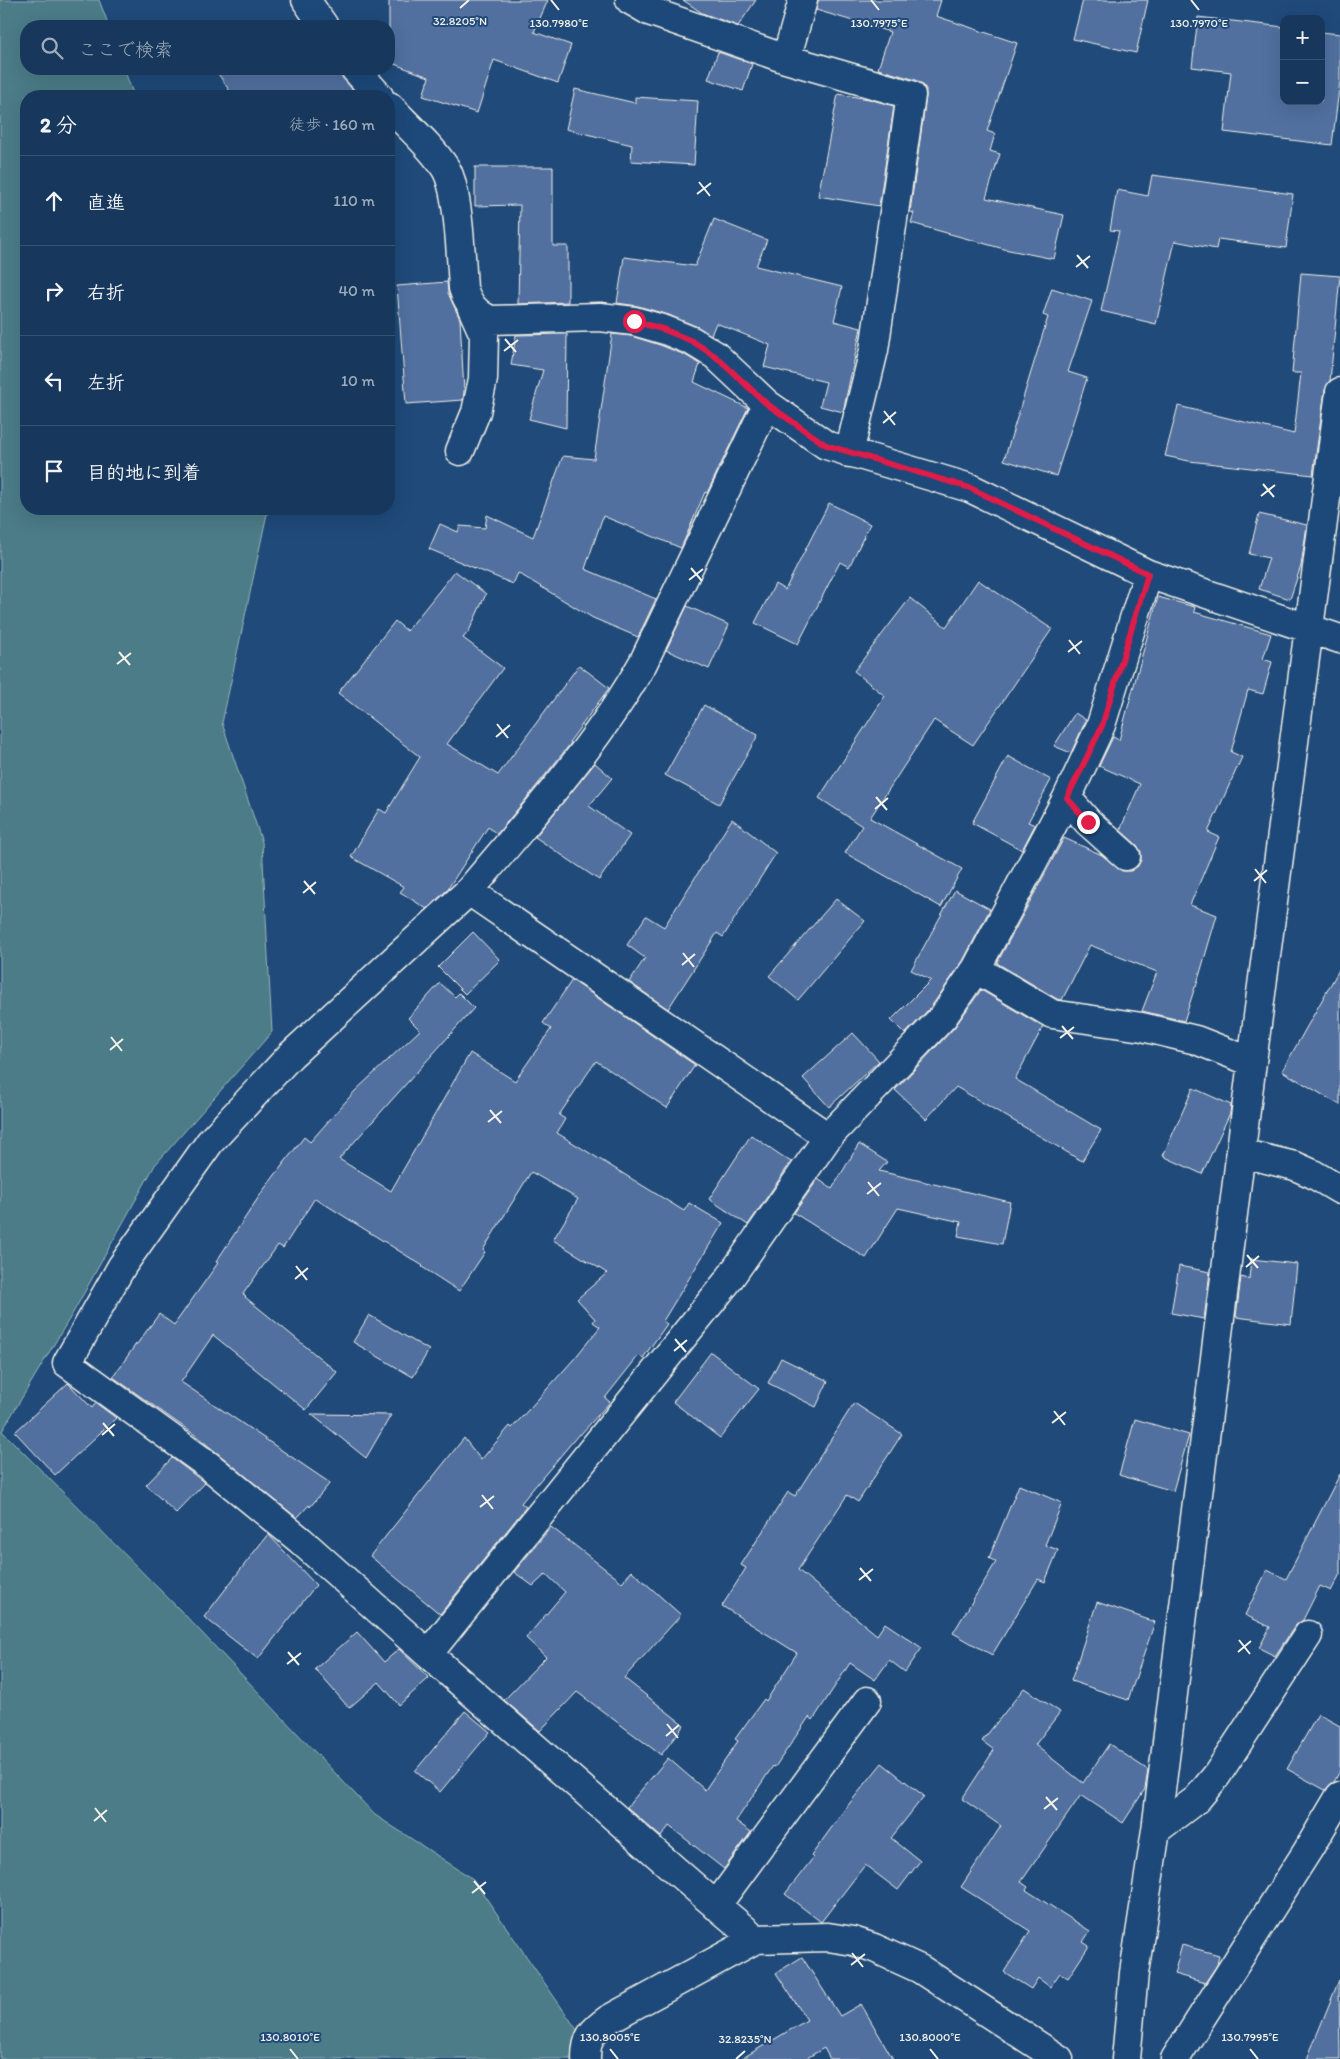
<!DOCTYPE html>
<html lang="ja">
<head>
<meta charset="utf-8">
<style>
  body { margin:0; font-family:Itim,"Klee One",sans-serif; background:#244365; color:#f1f3f6 }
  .controls { position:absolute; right:15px; top:15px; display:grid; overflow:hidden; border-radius:10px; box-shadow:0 5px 20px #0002 }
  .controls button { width:45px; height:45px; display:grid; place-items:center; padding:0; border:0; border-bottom:1px solid #365272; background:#17385c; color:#f1f3f6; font:25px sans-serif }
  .stop { position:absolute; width:15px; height:15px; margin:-11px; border:4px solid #e11d48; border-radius:50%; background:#fff }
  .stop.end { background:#e11d48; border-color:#fff; box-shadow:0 1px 5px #0008 }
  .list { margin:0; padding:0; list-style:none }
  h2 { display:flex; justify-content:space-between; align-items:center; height:65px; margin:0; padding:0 20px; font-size:21px }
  h2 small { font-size:16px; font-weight:400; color:#9eacbb }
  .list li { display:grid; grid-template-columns:32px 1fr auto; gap:15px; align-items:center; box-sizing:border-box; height:90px; padding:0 20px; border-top:1px solid #365272 }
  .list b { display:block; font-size:19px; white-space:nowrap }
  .list em { font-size:16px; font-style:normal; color:#9eacbb }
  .icon { flex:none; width:28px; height:28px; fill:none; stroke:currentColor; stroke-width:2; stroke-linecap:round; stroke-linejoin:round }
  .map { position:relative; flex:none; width:1340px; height:2059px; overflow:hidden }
  .search { position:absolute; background:#17385c; box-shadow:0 5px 20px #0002; left:20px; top:20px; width:375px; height:55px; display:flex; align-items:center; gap:12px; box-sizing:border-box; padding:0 18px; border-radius:20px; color:#9eacbb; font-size:19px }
  .panel { position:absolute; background:#17385c; box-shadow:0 5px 20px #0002; left:20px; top:90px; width:375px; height:425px; border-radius:20px }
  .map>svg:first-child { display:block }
  .green { fill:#4c7c87; stroke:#a0b6b8 }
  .building { fill:#516f9f; stroke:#f4f1e8 }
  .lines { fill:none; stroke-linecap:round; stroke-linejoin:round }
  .minor-casing { stroke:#f4f1e8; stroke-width:31 }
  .minor { stroke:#1f4a7a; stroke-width:28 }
  .route { stroke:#e11d48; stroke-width:6 }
  .ticks { fill:none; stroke:#f4f1e8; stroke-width:2 }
  .ticks-label { font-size:12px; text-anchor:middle; fill:#f4f1e8; stroke:#1f4a7a; stroke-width:4; stroke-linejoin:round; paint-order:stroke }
</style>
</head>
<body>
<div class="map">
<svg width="1340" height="2059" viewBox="0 0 1340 2059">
  <rect width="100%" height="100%" fill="#1f4a7a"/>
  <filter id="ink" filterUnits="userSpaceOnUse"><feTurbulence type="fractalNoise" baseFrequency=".02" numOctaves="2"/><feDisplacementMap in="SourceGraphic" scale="10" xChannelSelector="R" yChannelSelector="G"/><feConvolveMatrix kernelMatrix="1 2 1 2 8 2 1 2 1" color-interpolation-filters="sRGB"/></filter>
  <g filter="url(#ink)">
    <path class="green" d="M 0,0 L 99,0 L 109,26 L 26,26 L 26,69 L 124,69 L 134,96 L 26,96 L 26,509 L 268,509 L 222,723 L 262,842 L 272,1032 L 155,1165 L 74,1311 L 2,1431 L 183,1613 L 375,1815 L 473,1879 L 577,2030 L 577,2059 L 0,2059 Z"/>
    <path class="building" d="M 389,0 L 548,0 L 534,32 L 571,45 L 558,83 L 494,60 L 477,113 L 423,96 L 429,77 L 389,62 Z
      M 683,0 L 756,0 L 738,26 L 702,13 Z
      M 818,0 L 941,0 L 936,16 L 1017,43 L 987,131 L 995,134 L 990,151 L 1000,154 L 986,198 L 1064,215 L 1054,259 L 1004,249 L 911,223 L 914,213 L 910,212 L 926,97 L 926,89 L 922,84 L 916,80 L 878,69 L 890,32 L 816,10 Z
      M 1083,0 L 1148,0 L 1136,53 L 1073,39 Z
      M 1198,17 L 1284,27 L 1284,101 L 1321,101 L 1321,32 L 1340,34 L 1340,81 L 1332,145 L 1224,132 L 1231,72 L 1192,67 Z
      M 718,52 L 752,64 L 743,91 L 708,79 Z
      M 215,69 L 335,69 L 358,96 L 233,96 Z
      M 575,89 L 635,103 L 635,97 L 698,101 L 694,165 L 631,161 L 632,145 L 566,129 Z
      M 838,94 L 869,99 L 894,106 L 879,206 L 818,196 Z
      M 475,167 L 553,167 L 553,246 L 568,246 L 568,302 L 518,304 L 520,205 L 475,206 Z
      M 1152,175 L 1293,194 L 1286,248 L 1218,239 L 1216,249 L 1175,241 L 1156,324 L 1101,311 L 1119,231 L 1110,230 L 1117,190 L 1148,196 Z
      M 714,219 L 767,240 L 756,266 L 842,287 L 834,321 L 861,328 L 843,412 L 820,406 L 826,382 L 764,367 L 770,345 L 716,323 L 711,335 L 698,327 L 669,315 L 638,306 L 617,303 L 624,257 L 695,266 Z
      M 1301,273 L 1340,276 L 1330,381 L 1325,390 L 1313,475 L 1189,461 L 1165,456 L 1178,406 L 1294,434 L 1301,373 L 1292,373 Z
      M 447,282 L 448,293 L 460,319 L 464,392 L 463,400 L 406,404 L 397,286 Z
      M 1052,288 L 1092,301 L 1068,372 L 1087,378 L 1056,476 L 1004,460 L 1048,317 L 1043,315 Z
      M 567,334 L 566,428 L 529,419 L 543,370 L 511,365 L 516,335 Z
      M 612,334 L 631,336 L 660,345 L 685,355 L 700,364 L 694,382 L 748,408 L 707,493 L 705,492 L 681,548 L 603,516 L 585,569 L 656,599 L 638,637 L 593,618 L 518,573 L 513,584 L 429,549 L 440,524 L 458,532 L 460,526 L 485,528 L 487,515 L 533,537 L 563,456 L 594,459 Z
      M 829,503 L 870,524 L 849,567 L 840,562 L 798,644 L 755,623 L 775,584 L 785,590 Z
      M 1259,514 L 1307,525 L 1301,566 L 1290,599 L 1259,589 L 1269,558 L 1249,554 Z
      M 455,571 L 486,594 L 469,631 L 463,638 L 503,668 L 447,744 L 498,775 L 579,665 L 609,688 L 570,741 L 571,743 L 526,799 L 497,834 L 488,827 L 447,890 L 427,909 L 400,892 L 404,887 L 351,857 L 379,809 L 386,813 L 420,757 L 338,693 L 395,621 L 407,631 Z
      M 978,580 L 1052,629 L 973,745 L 934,720 L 870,818 L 962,869 L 941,907 L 845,853 L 862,826 L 819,798 L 885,696 L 854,671 L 910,598 L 946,627 Z
      M 1158,597 L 1195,607 L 1194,612 L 1271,634 L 1263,659 L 1272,662 L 1263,694 L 1248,690 L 1231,752 L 1242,757 L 1208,832 L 1219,837 L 1190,905 L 1217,915 L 1196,987 L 1195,987 L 1184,1021 L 1142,1011 L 1157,972 L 1090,945 L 1062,1000 L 1057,999 L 997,963 L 1064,838 L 1102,855 L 1122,871 L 1131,871 L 1138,866 L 1141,860 L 1141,852 L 1137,845 L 1120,830 L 1140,784 L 1099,766 L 1113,737 L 1119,740 Z
      M 687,606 L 729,625 L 709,669 L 666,650 Z
      M 704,705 L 758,735 L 719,804 L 665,775 Z
      M 1075,713 L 1086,720 L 1071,753 L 1054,746 Z
      M 1008,756 L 1051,780 L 1028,822 L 1035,825 L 1022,850 L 972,823 Z
      M 595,763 L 612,778 L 589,806 L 630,835 L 599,880 L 535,837 Z
      M 732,819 L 776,853 L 723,937 L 717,933 L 668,1009 L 629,982 L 645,958 L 627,945 L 646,916 L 664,927 Z
      M 955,890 L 990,909 L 963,961 L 931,1007 L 905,1034 L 891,1020 L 931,980 L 911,970 Z
      M 836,899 L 865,921 L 798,1000 L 769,976 Z
      M 473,932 L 500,960 L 465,994 L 438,967 Z
      M 1340,968 L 1340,1105 L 1282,1071 Z
      M 572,980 L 695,1065 L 667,1108 L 596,1061 L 559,1115 L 565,1119 L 557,1133 L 684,1211 L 689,1203 L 723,1223 L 663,1321 L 667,1324 L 643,1358 L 639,1355 L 605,1398 L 610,1402 L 580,1435 L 579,1434 L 521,1503 L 526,1507 L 440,1614 L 370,1556 L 464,1438 L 481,1460 L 510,1426 L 512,1428 L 574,1359 L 600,1327 L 593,1322 L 595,1319 L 577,1299 L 607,1273 L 553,1240 L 578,1199 L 531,1172 L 483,1250 L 485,1252 L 459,1291 L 422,1267 L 423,1266 L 315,1198 L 283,1248 L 278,1245 L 243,1294 L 246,1296 L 245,1297 L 337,1372 L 306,1410 L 213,1335 L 181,1382 L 330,1483 L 310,1507 L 309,1505 L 297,1518 L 195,1435 L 113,1377 L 136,1344 L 137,1344 L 159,1314 L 174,1325 L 218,1263 L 216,1262 L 262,1192 L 304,1137 L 310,1142 L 355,1091 L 420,1030 L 408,1018 L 440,983 L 455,997 L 459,993 L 474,1008 L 339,1159 L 391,1191 L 470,1053 L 515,1081 L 551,1029 L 543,1023 Z
      M 981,990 L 1043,1027 L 1015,1079 L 1101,1130 L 1082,1161 L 956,1087 L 926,1119 L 895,1090 L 954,1028 Z
      M 853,1033 L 879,1061 L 829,1107 L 803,1078 Z
      M 1193,1088 L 1231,1105 L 1230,1113 L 1202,1174 L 1163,1156 Z
      M 751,1135 L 791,1162 L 748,1225 L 709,1199 Z
      M 859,1144 L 887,1162 L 879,1171 L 1010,1202 L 1002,1244 L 958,1236 L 961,1222 L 898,1208 L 866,1258 L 794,1213 L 818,1179 L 832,1189 Z
      M 1251,1259 L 1297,1264 L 1291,1324 L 1236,1317 L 1241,1277 L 1249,1279 Z
      M 1179,1266 L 1210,1272 L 1204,1319 L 1171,1313 Z
      M 369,1315 L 429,1350 L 413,1377 L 353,1342 Z
      M 711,1352 L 759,1389 L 720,1438 L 673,1402 Z
      M 781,1358 L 828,1381 L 816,1407 L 768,1383 Z
      M 68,1383 L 92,1408 L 96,1403 L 116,1418 L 55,1475 L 15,1432 Z
      M 854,1403 L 902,1434 L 858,1502 L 847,1495 L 798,1570 L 877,1635 L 885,1623 L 922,1648 L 905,1672 L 889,1660 L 875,1680 L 850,1663 L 813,1720 L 809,1717 L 775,1767 L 773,1766 L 736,1821 L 751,1832 L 724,1869 L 669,1826 L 661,1837 L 627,1807 L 668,1758 L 705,1790 L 738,1741 L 735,1739 L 764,1699 L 766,1701 L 797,1653 L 722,1606 L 746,1568 L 741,1565 L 788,1492 L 795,1496 Z
      M 311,1414 L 391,1415 L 366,1458 Z
      M 1135,1419 L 1189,1435 L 1173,1491 L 1119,1475 Z
      M 172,1458 L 205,1483 L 176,1513 L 146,1485 Z
      M 1340,1474 L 1340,1574 L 1331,1591 L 1320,1586 L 1303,1620 L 1295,1626 L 1275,1656 L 1259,1648 L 1270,1627 L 1245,1615 L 1267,1570 L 1286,1579 Z
      M 1019,1485 L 1062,1503 L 1045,1545 L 1058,1550 L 1045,1582 L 1038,1579 L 992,1655 L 953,1633 L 996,1562 L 989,1558 Z
      M 551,1527 L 622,1582 L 632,1571 L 681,1615 L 624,1678 L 684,1725 L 661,1755 L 577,1692 L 540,1731 L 504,1700 L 546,1657 L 526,1638 L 565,1592 L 546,1574 L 533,1586 L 514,1572 Z
      M 268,1534 L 316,1585 L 258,1659 L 204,1617 Z
      M 1097,1602 L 1155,1622 L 1128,1700 L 1071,1681 Z
      M 357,1632 L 384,1662 L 399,1649 L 429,1678 L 399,1705 L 379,1682 L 349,1708 L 315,1669 Z
      M 1024,1688 L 1060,1712 L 1035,1745 L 1083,1783 L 1109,1744 L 1148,1770 L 1145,1789 L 1123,1823 L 1081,1795 L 1021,1882 L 1028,1887 L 1026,1890 L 1090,1931 L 1083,1942 L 1089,1946 L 1068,1978 L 1060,1973 L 1050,1987 L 1038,1978 L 1031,1989 L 1004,1972 L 1030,1931 L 961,1887 L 1001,1826 L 962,1799 L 994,1750 L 982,1741 Z
      M 465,1711 L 490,1732 L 440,1792 L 415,1771 Z
      M 1318,1714 L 1340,1726 L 1340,1771 L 1334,1782 L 1325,1790 L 1287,1769 Z
      M 882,1763 L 924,1796 L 891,1838 L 920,1861 L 898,1890 L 865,1865 L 821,1922 L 785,1894 L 813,1858 L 811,1856 L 845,1809 Z
      M 1182,1945 L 1219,1955 L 1217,1965 L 1205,1983 L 1174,1974 Z
      M 802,1957 L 840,2016 L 861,2004 L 893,2059 L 830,2059 L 824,2048 L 805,2059 L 741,2059 L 807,2020 L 776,1973 Z
      M 1339,1980 L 1340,2059 L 1307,2059 Z"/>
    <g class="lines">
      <g class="minor-casing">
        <path id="minor" d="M 306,0 L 324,26
          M 630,0 L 649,11 L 786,59 L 911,95 L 874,350 L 849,453
          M 786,59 L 803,0
          M 355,69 L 379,96
          M 389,106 C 408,126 431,146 446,169 C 459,192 461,259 463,288 C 468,304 476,314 491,320 L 600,317 L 634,321 L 665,330 L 692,341 L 715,355 L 767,404 L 826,445 L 970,488 L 1148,574 L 1340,639
          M 767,404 L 643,663 C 596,746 530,818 469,891 L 828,1137
          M 460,451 L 476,412 L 483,379 L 484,335 L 471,306
          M 1067,798 L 1088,822 L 1126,856
          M 976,969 L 1052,1014 L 1142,1027 L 1196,1040 L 1252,1062
          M 1241,1153 L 1295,1166 L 1313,1174 L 1340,1190
          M 428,1654 L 300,1540 L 208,1465 L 67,1363 L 122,1266 L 210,1142 L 291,1055 L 469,891
          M 1156,1830 L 1197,1799 L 1217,1775 L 1308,1635
          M 716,1906 L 867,1701
          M 586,2059 C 586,2037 592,2031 609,2019 L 756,1939
          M 1059,2059 L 920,1969 L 874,1948 L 853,1941 L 828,1937 L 756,1939 L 706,1897 L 428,1654 L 727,1282 L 828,1137 L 943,1017 L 976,969 L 1067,798 L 1101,725 L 1148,574
          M 1126,2059 L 1134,1973 L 1156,1830 L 1252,1062 L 1340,392
          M 1175,2059 L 1308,1850 L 1340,1796"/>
      </g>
      <use href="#minor" class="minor"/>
    </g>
  </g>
  <g class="lines" filter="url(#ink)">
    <path class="route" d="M 634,321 L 665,330 L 692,341 L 715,356 L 767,404 L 826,445 L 970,488 L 1148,574 L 1102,726 L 1067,798 L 1088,822"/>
  </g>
  <path class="ticks" d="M 551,0 L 559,10M 871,0 L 879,10M 1191,0 L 1199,10M 460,8 L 469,0M 699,182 L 710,196M 697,194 L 711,183M 1077,255 L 1088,268M 1076,267 L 1090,256M 505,339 L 516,352M 504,351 L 518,340M 884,411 L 895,425M 883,423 L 896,412M 1263,484 L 1274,497M 1261,496 L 1275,485M 691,568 L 702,581M 689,580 L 703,569M 1069,640 L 1080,654M 119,652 L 130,665M 1068,652 L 1082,641M 117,664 L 131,653M 497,724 L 508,738M 496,737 L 510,725M 876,797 L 887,810M 875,809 L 888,798M 1255,869 L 1266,883M 304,881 L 315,894M 1254,881 L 1267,870M 303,893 L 316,882M 683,953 L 694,967M 682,965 L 695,954M 1062,1026 L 1073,1039M 111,1037 L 122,1051M 1060,1038 L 1074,1027M 110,1050 L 123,1039M 490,1110 L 501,1123M 488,1122 L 502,1111M 868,1182 L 879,1196M 867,1194 L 881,1183M 1247,1255 L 1258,1268M 296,1266 L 307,1280M 1246,1267 L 1259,1256M 295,1279 L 308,1268M 675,1339 L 686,1352M 674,1351 L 687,1340M 1054,1411 L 1065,1425M 103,1423 L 114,1436M 1052,1423 L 1066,1412M 102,1435 L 115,1424M 482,1495 L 493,1509M 480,1507 L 494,1496M 860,1568 L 871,1581M 859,1580 L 873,1569M 1239,1640 L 1250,1654M 288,1652 L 299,1665M 1238,1652 L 1251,1641M 287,1664 L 301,1653M 667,1724 L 678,1738M 666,1736 L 679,1725M 1046,1797 L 1057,1810M 95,1808 L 106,1822M 1044,1809 L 1058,1798M 94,1821 L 107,1810M 474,1881 L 485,1894M 472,1893 L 486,1882M 852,1953 L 863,1967M 851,1965 L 865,1954M 290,2049 L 298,2059M 610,2049 L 618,2059M 930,2049 L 938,2059M 1250,2049 L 1258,2059M 736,2059 L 745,2051"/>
  <g class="ticks-label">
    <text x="460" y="25">32.8205°N</text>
    <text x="559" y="27">130.7980°E</text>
    <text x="879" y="27">130.7975°E</text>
    <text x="1199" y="27">130.7970°E</text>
    <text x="290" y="2041">130.8010°E</text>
    <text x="610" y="2041">130.8005°E</text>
    <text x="930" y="2041">130.8000°E</text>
    <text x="1250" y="2041">130.7995°E</text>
    <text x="745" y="2043">32.8235°N</text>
  </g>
</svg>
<div class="controls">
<button>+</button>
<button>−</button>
</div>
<div class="stop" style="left:634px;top:321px"></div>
<div class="stop end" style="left:1088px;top:822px"></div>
<div class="search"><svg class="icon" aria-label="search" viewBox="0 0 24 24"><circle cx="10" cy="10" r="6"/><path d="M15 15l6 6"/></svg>ここで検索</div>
<section class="panel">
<h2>2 分<small>徒歩 · 160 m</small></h2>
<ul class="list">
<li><svg class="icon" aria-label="ahead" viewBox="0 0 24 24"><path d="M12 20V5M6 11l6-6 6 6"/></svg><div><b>直進</b></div><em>110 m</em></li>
<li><svg class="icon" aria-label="right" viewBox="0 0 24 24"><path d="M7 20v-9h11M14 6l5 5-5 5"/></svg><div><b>右折</b></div><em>40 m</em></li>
<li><svg class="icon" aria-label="left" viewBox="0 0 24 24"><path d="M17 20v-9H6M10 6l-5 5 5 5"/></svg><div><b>左折</b></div><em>10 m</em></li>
<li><svg class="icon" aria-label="arrive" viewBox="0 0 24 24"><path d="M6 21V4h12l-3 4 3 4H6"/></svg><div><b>目的地に到着</b></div></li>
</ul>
</section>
</div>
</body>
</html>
